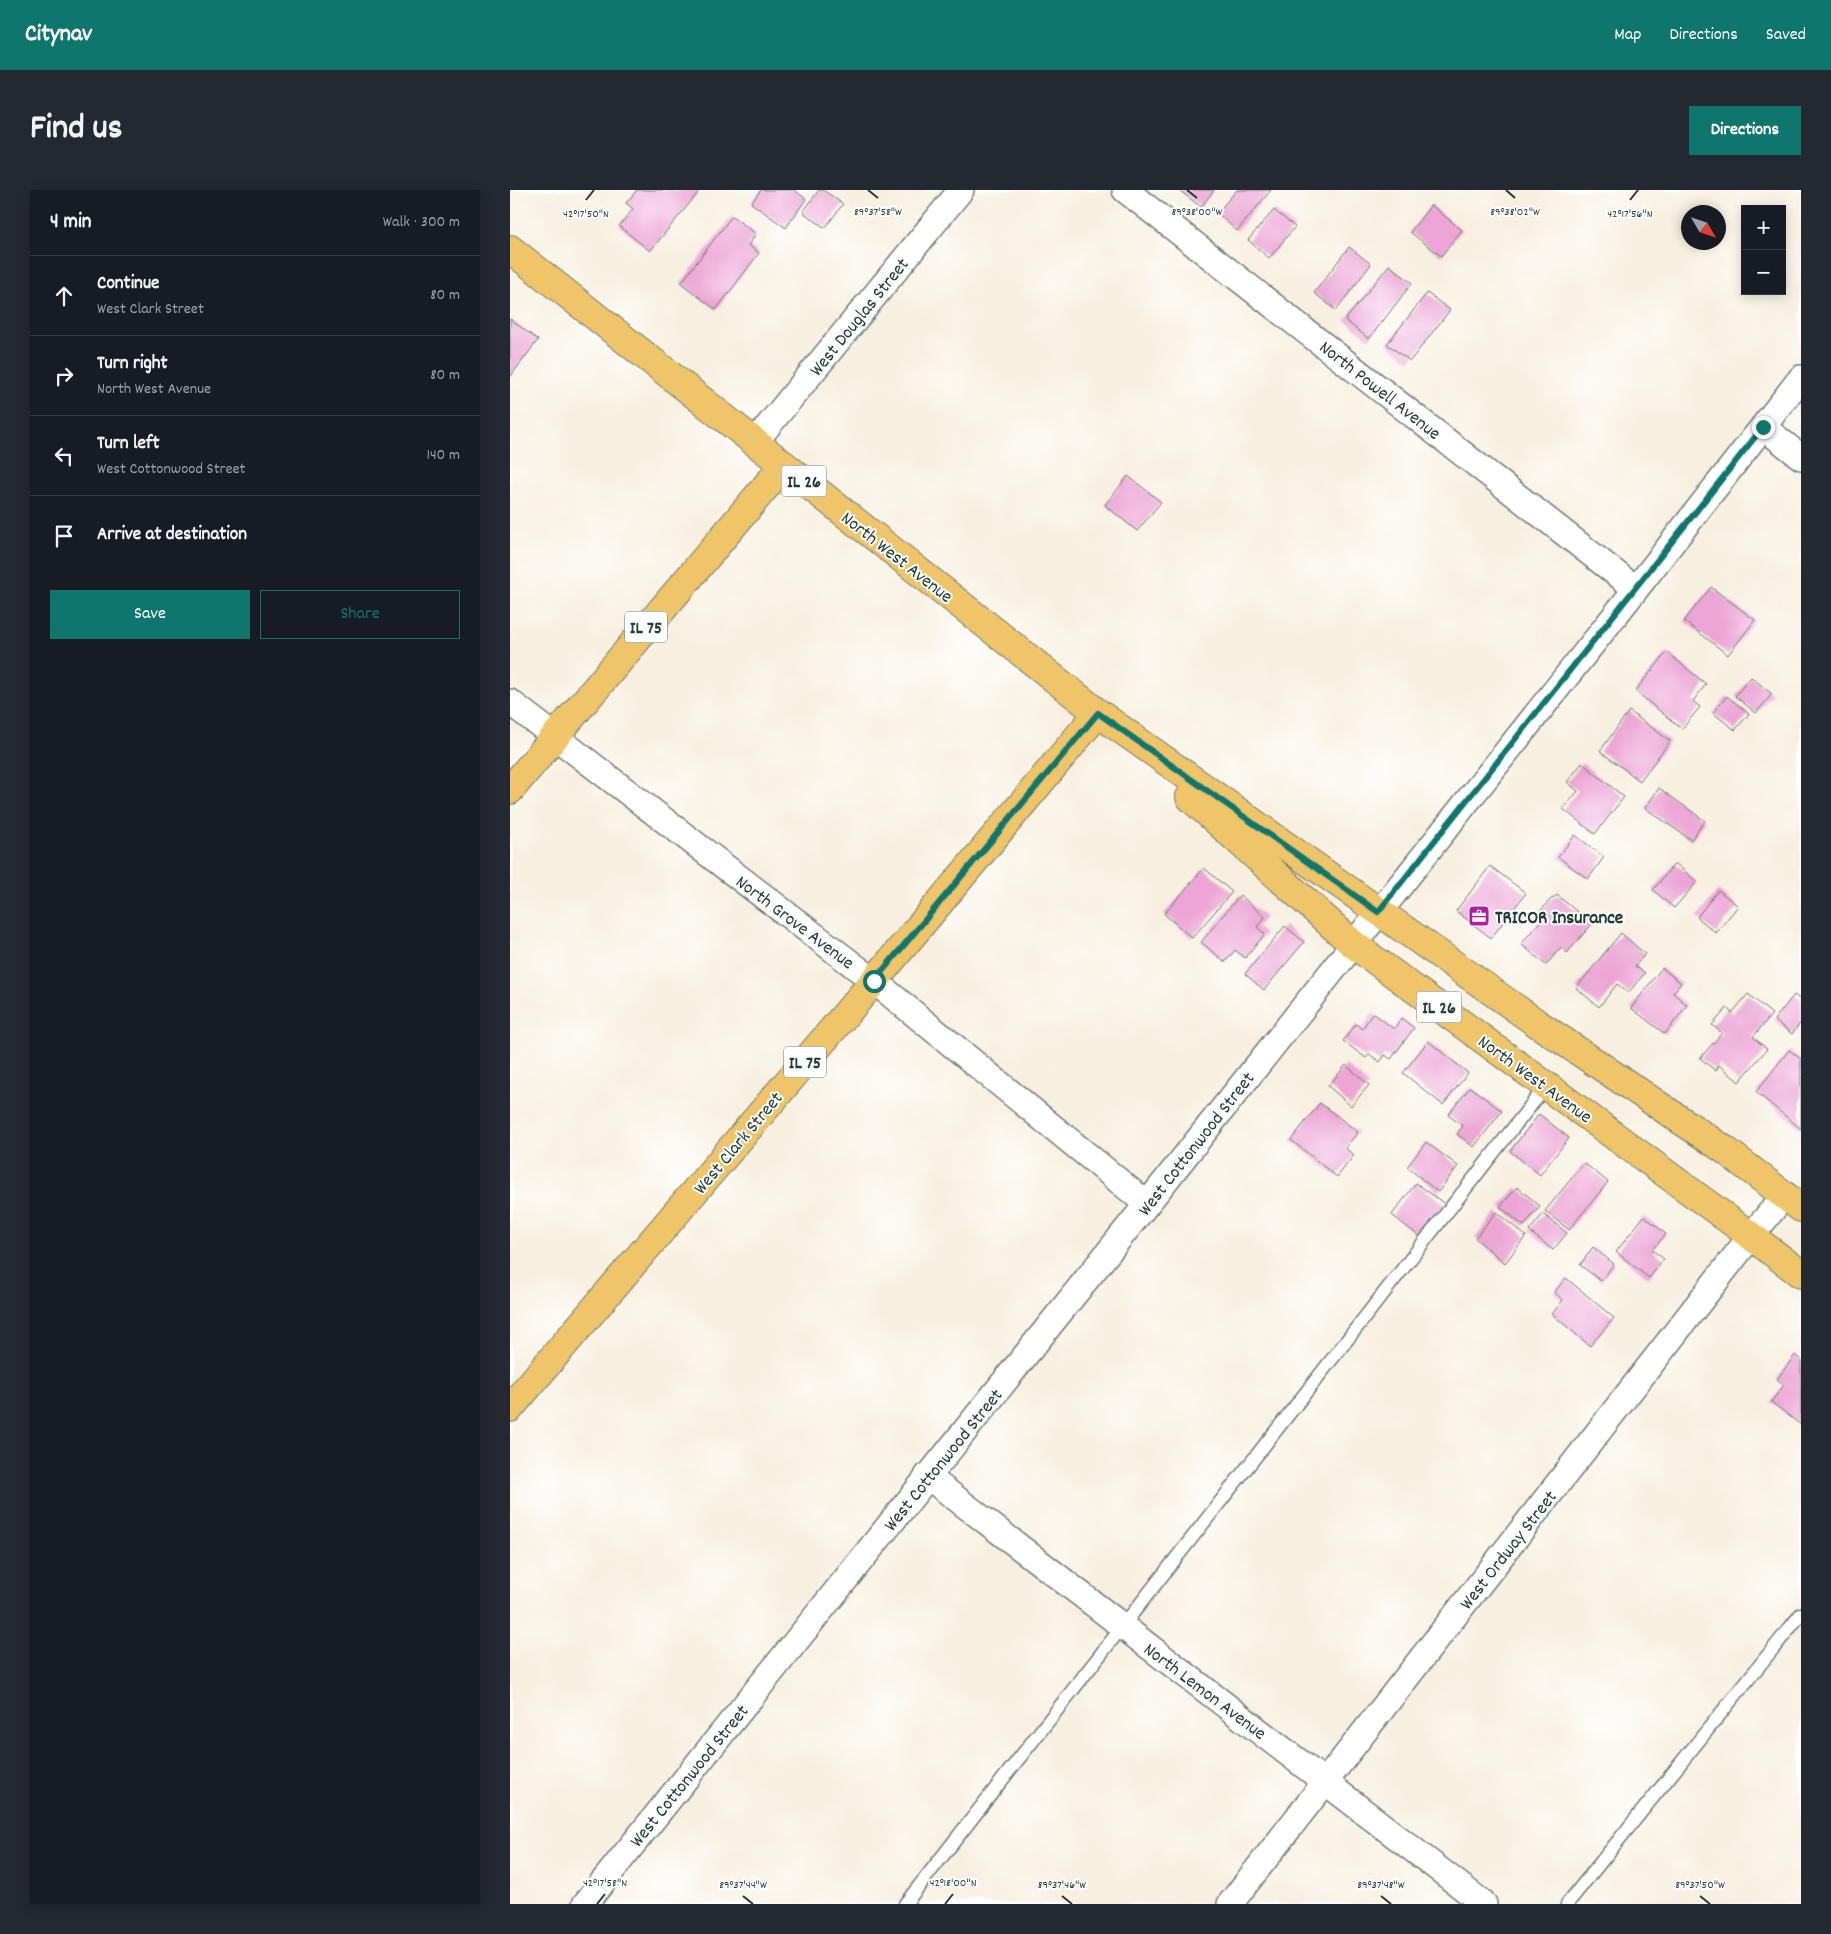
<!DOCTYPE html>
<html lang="en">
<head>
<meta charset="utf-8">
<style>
  body { margin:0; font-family:Dekko,sans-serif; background:#242831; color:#f1f3f6 }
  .controls { position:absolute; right:15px; top:15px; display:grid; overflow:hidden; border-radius:0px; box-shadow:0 2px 12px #0003 }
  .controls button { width:45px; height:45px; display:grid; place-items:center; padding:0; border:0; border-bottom:1px solid #363941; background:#171b24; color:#f1f3f6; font:25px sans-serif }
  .compass { position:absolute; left:1171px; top:15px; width:45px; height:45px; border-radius:50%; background:#171b24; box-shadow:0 2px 12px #0003; rotate:129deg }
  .stop { position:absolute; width:15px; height:15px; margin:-11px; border:4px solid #0f766e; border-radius:50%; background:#fff }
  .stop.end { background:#0f766e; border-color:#fff; box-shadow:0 1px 5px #0008 }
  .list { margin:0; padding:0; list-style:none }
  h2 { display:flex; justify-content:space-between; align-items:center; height:65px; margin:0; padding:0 20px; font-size:21px }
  h2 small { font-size:16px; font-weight:400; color:#9ea1a6 }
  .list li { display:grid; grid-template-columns:32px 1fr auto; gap:15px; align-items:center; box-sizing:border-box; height:80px; padding:0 20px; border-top:1px solid #363941 }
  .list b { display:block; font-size:19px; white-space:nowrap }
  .list p { margin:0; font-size:16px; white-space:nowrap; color:#9ea1a6 }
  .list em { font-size:16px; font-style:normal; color:#9ea1a6 }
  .actions { display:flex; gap:10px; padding:15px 20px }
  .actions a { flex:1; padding:11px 0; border:1px solid #0f766e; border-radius:0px; text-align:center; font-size:18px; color:#0f766e }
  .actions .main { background:#0f766e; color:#fff }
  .icon { flex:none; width:28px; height:28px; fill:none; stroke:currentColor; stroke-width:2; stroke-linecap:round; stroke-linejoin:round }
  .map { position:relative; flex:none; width:1291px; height:1714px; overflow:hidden; border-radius:0px }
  header { display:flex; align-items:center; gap:30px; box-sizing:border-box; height:70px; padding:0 25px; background:#0f766e; color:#fff }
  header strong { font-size:24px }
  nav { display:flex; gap:28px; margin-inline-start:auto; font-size:18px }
  .intro { display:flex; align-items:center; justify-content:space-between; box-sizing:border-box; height:120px; padding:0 30px }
  h1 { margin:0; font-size:35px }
  .button { padding:12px 22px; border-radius:0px; background:#0f766e; color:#fff; font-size:18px; font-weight:700 }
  main { display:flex; gap:30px; padding:0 30px }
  aside { flex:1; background:#171b24; border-radius:0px; box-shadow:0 2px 12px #0003 }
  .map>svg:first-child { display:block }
  .building { fill:#eca5d6 }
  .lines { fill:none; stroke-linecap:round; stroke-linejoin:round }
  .service-casing { stroke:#6b7b70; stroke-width:15 }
  .minor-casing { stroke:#6b7b70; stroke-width:28 }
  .primary-casing { stroke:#6b7b70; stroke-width:30 }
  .service { stroke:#fff; stroke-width:12 }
  .minor { stroke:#fff; stroke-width:25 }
  .primary { stroke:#f0c469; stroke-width:28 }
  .route { stroke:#0f766e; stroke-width:6 }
  .ticks { fill:none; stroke:#1f3d34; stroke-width:2 }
  .labels { text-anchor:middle; stroke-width:4; stroke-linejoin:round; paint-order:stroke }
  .shield { fill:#fff; stroke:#627771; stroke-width:1 }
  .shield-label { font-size:18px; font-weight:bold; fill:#1f3d34 }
  .street-label { font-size:19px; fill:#1f3d34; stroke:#fff }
  .poi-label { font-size:19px; font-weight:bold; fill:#1f3d34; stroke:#fff; text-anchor:start }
  .ticks-label { font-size:12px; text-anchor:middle; fill:#1f3d34; stroke:#fff; stroke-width:4; stroke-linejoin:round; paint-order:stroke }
</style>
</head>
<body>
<header>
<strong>Citynav</strong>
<nav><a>Map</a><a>Directions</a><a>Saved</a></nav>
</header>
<div class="intro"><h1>Find us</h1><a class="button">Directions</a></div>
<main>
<aside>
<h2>4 min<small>Walk · 300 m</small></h2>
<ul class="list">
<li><svg class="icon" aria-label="ahead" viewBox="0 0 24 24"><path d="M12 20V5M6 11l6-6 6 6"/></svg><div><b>Continue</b><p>West Clark Street</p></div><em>80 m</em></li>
<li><svg class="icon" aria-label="right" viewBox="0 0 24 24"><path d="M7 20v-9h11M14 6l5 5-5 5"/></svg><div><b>Turn right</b><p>North West Avenue</p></div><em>80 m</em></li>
<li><svg class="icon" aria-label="left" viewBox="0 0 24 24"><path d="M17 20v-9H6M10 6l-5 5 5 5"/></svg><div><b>Turn left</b><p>West Cottonwood Street</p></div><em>140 m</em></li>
<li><svg class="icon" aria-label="arrive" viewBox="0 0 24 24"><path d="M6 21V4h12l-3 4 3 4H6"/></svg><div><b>Arrive at destination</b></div></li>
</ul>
<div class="actions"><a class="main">Save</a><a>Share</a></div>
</aside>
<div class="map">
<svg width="1291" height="1714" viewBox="0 0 1291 1714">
  <rect width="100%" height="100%" fill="#fff"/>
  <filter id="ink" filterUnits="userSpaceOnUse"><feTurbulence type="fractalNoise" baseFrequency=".02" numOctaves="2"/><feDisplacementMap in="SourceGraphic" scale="10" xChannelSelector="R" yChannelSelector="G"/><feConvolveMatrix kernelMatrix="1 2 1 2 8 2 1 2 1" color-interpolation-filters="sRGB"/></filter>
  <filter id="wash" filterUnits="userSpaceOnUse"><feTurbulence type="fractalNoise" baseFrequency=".0096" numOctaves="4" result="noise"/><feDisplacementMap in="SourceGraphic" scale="20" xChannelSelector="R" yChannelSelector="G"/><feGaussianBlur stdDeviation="1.12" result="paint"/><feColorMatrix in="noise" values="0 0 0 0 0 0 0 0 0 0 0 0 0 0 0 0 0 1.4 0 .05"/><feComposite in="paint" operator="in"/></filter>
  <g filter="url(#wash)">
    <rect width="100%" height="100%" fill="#f7efdf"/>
    <g id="blocks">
      <path class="building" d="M 127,0 L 185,0 L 188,3 L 140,61 L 109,36 L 123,19 L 116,13 Z
        M 251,0 L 284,0 L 296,9 L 276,38 L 241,13 Z
        M 309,0 L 313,0 L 333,14 L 315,38 L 293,22 Z
        M 669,0 L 704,0 L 691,17 Z
        M 727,0 L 761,0 L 727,41 L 707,23 Z
        M 921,15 L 952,40 L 931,66 L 900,42 Z
        M 764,20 L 785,37 L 759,68 L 738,50 Z
        M 222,26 L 246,44 L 238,55 L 249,63 L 206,120 L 171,93 Z
        M 839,57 L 861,74 L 826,120 L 804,103 Z
        M 879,75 L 902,93 L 859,149 L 835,130 Z
        M 917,103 L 940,120 L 900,171 L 877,154 Z
        M 0,129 L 28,150 L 0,187 Z
        M 618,286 L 651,312 L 627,341 L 595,315 Z
        M 1201,397 L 1245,430 L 1218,465 L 1174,431 Z
        M 1157,462 L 1196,494 L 1183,511 L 1190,517 L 1172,539 L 1125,501 Z
        M 1241,487 L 1262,504 L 1246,523 L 1225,506 Z
        M 1217,506 L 1239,524 L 1225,540 L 1203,523 Z
        M 1119,521 L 1160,551 L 1130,591 L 1090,561 Z
        M 1072,573 L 1114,607 L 1085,644 L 1053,619 L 1068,601 L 1057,592 Z
        M 1149,598 L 1195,631 L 1181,650 L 1135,618 Z
        M 1065,645 L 1094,667 L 1078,689 L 1048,667 Z
        M 1165,673 L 1187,692 L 1164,718 L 1143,700 Z
        M 980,676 L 1016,703 L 981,748 L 946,721 Z
        M 694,678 L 722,702 L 682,748 L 654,724 Z
        M 1208,700 L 1228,716 L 1206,743 L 1187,727 Z
        M 730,705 L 755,727 L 747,737 L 755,744 L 735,768 L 725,760 L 715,772 L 691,752 Z
        M 1047,705 L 1082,734 L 1057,763 L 1051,757 L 1036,775 L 1011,754 L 1033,728 L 1028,724 L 1040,710 Z
        M 775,736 L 794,752 L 754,800 L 735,784 Z
        M 1111,743 L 1135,764 L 1125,776 L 1135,783 L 1118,803 L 1107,794 L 1089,817 L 1066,798 Z
        M 1152,778 L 1171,793 L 1163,803 L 1177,815 L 1155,844 L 1121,818 Z
        M 1238,804 L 1262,824 L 1243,847 L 1257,859 L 1229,892 L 1209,875 L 1206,881 L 1190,868 L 1212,843 L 1202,835 L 1217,818 L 1222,823 Z
        M 1284,805 L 1291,810 L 1291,832 L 1282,844 L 1264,830 Z
        M 863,823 L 884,839 L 891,828 L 904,838 L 881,869 L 875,865 L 870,872 L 859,864 L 856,868 L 833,851 L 846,834 L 852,839 Z
        M 918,851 L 958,883 L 933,915 L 893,883 Z
        M 1279,860 L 1291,869 L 1291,939 L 1246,902 Z
        M 836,875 L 859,895 L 841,916 L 818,896 Z
        M 960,897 L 992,921 L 964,957 L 947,944 L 953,936 L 938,925 Z
        M 810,913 L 848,942 L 835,958 L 844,965 L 827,987 L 781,950 Z
        M 1029,924 L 1059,948 L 1030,985 L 1000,961 Z
        M 916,952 L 948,976 L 928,1002 L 897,977 Z
        M 1074,973 L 1098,992 L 1059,1040 L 1035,1021 Z
        M 906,993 L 935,1014 L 910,1047 L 882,1025 Z
        M 1007,997 L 1030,1016 L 1014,1036 L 990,1017 Z
        M 986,1022 L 1016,1046 L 995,1073 L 965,1048 Z
        M 1033,1024 L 1057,1043 L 1043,1060 L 1019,1041 Z
        M 1134,1026 L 1156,1044 L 1142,1060 L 1154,1069 L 1139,1088 L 1106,1062 Z
        M 1083,1057 L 1104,1074 L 1091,1091 L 1070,1075 Z
        M 1056,1088 L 1104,1128 L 1080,1156 L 1042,1124 L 1053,1110 L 1044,1102 Z
        M 1285,1165 L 1291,1170 L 1291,1235 L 1261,1212 L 1274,1195 L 1267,1189 Z"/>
    </g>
  </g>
  <g filter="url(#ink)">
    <use href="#blocks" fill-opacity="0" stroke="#6b7b70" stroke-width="1"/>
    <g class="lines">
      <g class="service-casing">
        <path id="service" d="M 395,1714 L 1036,896
          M 1057,1714 L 1291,1424"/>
      </g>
      <g class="minor-casing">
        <path id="minor" d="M 615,0 L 1126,399
          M 1253,237 L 1291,267
          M 245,252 L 451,0
          M 0,512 L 364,791 L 637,1014
          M 417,1286 L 974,1714
          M 75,1714 L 637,1014 L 1126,399 L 1291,188
          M 720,1714 L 1241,1046 L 1275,1005"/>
      </g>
      <g class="primary-casing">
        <path id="primary" d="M 0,59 L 588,523 L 1028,834 L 1215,960 L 1291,1018
          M 0,600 L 274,275
          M 680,607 L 843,754 L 1241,1046 L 1291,1084
          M 0,1218 L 364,791 L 588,523"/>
      </g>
      <use href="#service" class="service"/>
      <use href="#minor" class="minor"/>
      <use href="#primary" class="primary"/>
    </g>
  </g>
  <g class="lines" filter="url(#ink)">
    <path class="route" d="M 364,791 L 588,523 L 868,722 L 1253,237"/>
  </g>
  <path class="ticks" d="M 358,0 L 368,8M 677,0 L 687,8M 996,0 L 1005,8M 76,10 L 84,0M 1120,10 L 1128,0M 233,1706 L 243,1714M 552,1706 L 562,1714M 871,1706 L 881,1714M 1190,1706 L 1200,1714M 87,1714 L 95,1704M 435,1714 L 443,1704"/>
  <defs>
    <g id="office-square" transform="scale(1.125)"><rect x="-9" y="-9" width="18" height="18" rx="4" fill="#b5179e" stroke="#fff"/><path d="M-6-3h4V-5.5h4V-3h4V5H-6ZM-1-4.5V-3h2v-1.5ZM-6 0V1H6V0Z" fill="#fff"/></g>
  </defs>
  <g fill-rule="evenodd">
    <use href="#office-square" x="969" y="726"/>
  </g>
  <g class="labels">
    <g class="shield">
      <rect x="271.5" y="275.5" width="45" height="31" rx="4"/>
      <rect x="115" y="421.5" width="42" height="31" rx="4"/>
      <rect x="906.5" y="801.5" width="45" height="31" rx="4"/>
      <rect x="274" y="856.5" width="42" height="31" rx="4"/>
    </g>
    <g class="shield-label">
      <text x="294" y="297">IL 26</text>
      <text x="136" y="443">IL 75</text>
      <text x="929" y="823">IL 26</text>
      <text x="295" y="878">IL 75</text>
    </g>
    <g class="street-label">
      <text transform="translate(348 126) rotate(-51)" y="7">West Douglas Street</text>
      <text transform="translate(871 199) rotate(38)" y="7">North Powell Avenue</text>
      <text transform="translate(388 366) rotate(38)" y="7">North West Avenue</text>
      <text transform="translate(286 731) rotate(37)" y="7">North Grove Avenue</text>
      <text transform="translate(1026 888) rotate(36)" y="7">North West Avenue</text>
      <text transform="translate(227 952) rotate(-50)" y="7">West Clark Street</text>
      <text transform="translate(685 953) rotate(-52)" y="7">West Cottonwood Street</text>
      <text transform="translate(432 1269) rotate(-51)" y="7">West Cottonwood Street</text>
      <text transform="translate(997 1359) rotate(-52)" y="7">West Ordway Street</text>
      <text transform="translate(696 1500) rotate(37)" y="7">North Lemon Avenue</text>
      <text transform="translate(178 1585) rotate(-51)" y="7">West Cottonwood Street</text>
    </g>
    <g class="poi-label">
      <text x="985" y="733">TRICOR Insurance</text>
    </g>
  </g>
  <g class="ticks-label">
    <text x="368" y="25">89°37'58"W</text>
    <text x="687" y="25">89°38'00"W</text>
    <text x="1005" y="25">89°38'02"W</text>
    <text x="76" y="27">42°17'50"N</text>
    <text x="1120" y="27">42°17'56"N</text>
    <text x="95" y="1696">42°17'58"N</text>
    <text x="443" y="1696">42°18'00"N</text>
    <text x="233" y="1698">89°37'44"W</text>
    <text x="552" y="1698">89°37'46"W</text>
    <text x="871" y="1698">89°37'48"W</text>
    <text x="1190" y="1698">89°37'50"W</text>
  </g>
</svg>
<div class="controls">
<button>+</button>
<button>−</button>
</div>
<svg class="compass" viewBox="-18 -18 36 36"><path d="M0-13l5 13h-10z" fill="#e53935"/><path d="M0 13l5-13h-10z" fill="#9ea1a6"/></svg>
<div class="stop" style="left:364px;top:791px"></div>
<div class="stop end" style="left:1253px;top:237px"></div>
</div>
</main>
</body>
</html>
